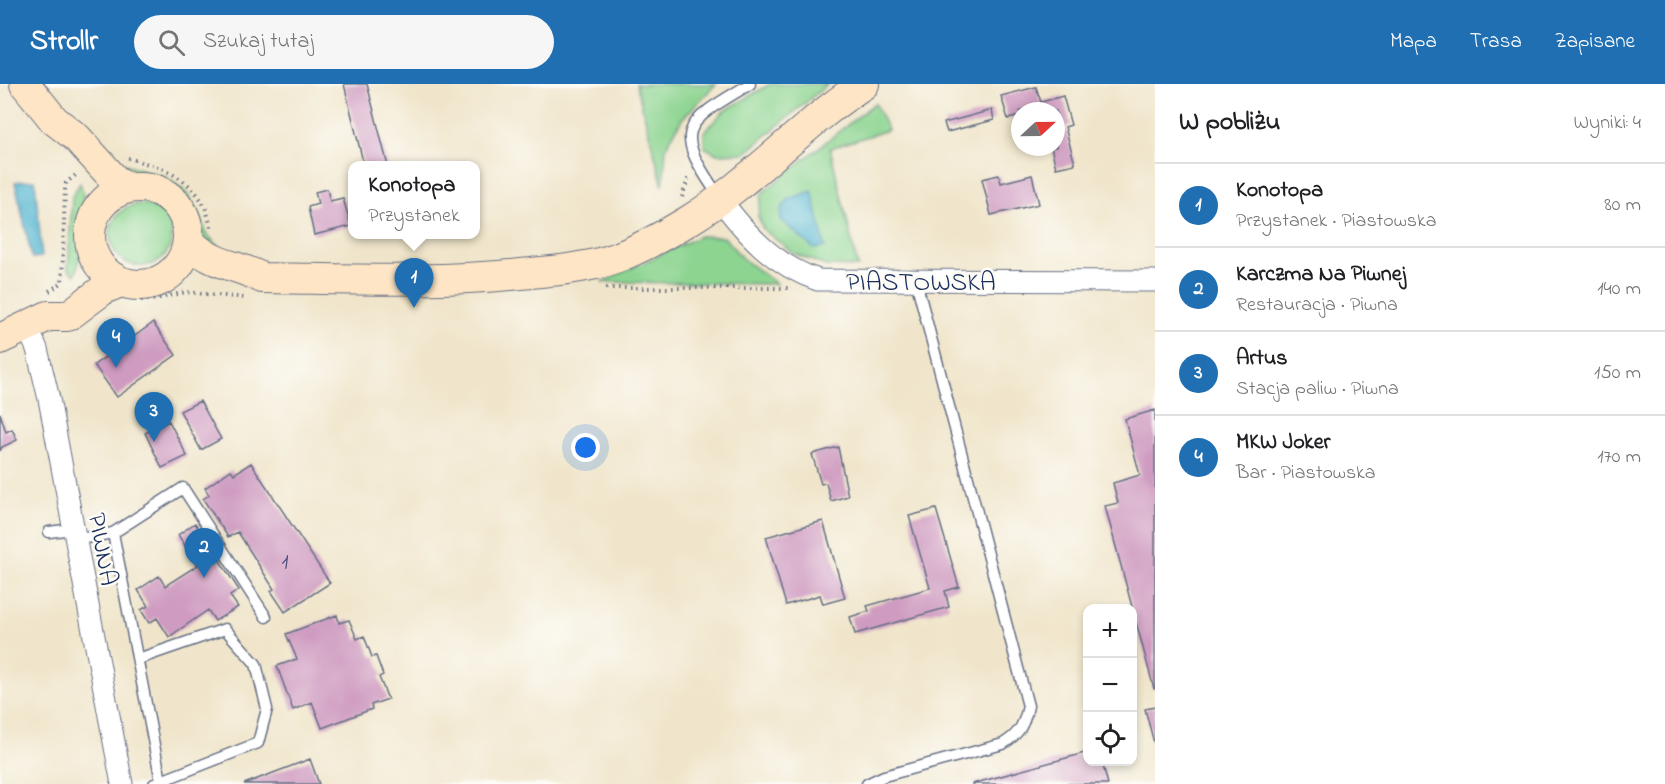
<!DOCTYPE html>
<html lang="pl">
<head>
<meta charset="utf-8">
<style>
  body { margin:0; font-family:"Indie Flower",sans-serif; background:#f6f6f6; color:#202124 }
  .controls { position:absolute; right:18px; bottom:18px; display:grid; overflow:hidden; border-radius:12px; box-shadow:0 3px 9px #0003 }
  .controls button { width:54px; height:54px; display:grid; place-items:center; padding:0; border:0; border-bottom:2px solid #e0e0e0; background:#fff; color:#202124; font:30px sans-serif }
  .compass { position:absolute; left:1011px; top:18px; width:54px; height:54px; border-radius:50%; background:#fff; box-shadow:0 3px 9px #0003; rotate:68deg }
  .you { position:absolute; left:586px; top:364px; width:21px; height:21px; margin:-15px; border:4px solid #fff; border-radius:50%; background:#1a73e8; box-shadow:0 0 0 9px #1a73e833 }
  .badge { display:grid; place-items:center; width:39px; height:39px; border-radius:50%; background:#1f6fb2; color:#fff; font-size:20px; font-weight:700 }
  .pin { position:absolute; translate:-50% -50px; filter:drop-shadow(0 2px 3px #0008) }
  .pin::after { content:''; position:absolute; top:32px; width:21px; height:18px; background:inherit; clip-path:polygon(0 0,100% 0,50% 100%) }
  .popup { position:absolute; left:348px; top:77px; width:132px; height:78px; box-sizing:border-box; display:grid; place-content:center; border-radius:12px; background:#fff; filter:drop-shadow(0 2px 4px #0005); font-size:20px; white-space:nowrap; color:#757577 }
  .popup b { font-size:22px; color:#202124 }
  .popup::after { content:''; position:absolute; left:50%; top:100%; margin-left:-12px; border:12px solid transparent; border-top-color:#fff }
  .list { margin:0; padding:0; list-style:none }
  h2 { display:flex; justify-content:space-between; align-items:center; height:78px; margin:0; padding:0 24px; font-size:26px }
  h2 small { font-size:20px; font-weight:400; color:#757577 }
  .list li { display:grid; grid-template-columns:39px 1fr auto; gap:18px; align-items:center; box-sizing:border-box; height:84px; padding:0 24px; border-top:2px solid #e0e0e0 }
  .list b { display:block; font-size:22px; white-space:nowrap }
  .list p { margin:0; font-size:20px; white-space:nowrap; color:#757577 }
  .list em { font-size:20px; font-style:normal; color:#757577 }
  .icon { flex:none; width:33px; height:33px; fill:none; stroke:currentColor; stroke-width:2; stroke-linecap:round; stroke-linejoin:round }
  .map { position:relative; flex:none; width:1155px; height:700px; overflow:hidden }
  header { display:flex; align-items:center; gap:36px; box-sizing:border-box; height:84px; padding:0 30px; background:#1f6fb2; color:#fff }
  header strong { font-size:28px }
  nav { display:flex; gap:33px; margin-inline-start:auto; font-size:21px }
  .search { width:420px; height:54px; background:#f6f6f6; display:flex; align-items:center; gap:15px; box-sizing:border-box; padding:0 21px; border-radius:33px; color:#757577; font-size:22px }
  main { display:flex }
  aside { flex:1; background:#fff }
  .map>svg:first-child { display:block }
  .green { fill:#8cd490; stroke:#548277; stroke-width:1.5 }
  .water { fill:#51b5d0; stroke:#367297; stroke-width:1.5 }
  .building { fill:#cf9bc1 }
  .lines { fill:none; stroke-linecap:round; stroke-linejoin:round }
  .lane-casing { stroke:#666f84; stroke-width:13 }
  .street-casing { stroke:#666f84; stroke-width:23 }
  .secondary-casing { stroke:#666f84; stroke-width:32 }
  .path { stroke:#666f84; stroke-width:4; stroke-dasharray:1.5 4.5; stroke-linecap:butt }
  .lane { stroke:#fff; stroke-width:10 }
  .street { stroke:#fff; stroke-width:21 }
  .secondary { stroke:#fde5c5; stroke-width:30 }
  .labels { text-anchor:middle; stroke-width:5; stroke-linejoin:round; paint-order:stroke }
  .number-label { font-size:22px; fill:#484a77 }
  .street-label { font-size:26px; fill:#1b2f5e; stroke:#fdfcf7 }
</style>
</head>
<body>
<header>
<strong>Strollr</strong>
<div class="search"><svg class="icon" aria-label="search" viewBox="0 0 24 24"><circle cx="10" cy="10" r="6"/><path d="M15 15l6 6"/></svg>Szukaj tutaj</div>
<nav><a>Mapa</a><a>Trasa</a><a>Zapisane</a></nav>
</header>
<main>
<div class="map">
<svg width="1155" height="700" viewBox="0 0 1155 700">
  <rect width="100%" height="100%" fill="#fdfcf7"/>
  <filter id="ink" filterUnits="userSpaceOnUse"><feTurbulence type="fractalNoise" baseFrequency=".0167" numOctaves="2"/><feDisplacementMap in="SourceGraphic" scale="12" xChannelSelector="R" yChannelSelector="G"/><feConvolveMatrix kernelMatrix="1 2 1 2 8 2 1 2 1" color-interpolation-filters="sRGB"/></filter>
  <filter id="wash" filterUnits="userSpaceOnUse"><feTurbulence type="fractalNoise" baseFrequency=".008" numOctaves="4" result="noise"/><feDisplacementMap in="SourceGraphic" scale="24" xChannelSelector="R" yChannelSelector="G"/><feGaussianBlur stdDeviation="1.35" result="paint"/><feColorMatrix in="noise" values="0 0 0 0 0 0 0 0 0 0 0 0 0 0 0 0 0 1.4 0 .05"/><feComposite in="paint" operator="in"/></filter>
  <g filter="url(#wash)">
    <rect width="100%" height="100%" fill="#f0e5ca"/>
    <path class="green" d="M 636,0 L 716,0 L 682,35 L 666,63 L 663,102 Z
      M 770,0 L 828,0 L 745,69 L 717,70 L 704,63 L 704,48 L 724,27 Z
      M 875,19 L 888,46 L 830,64 L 858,183 L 826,182 L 793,169 L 763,145 L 758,132 L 762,109 Z
      M 114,77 L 164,92 L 185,107 L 199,128 L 206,149 L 223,168 L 204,155 L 192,121 L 176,103 L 158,94 L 128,89 Z
      M 80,99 C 89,117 82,173 75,191 L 68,185 L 72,112 Z
      M110 151a31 31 0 1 1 62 0a31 31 0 1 1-62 0Z
      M 700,152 L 724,153 L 743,175 L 777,200 L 602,198 Z"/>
    <path class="water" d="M 35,96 L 42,173 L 32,174 L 15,98 Z
      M 812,107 L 825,163 L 814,165 L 781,136 L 781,125 L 789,115 Z"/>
    <g id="blocks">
      <path class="building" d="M 344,0 L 367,0 L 388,82 L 364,82 Z
        M 1036,3 L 1041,18 L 1063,12 L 1071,41 L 1065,43 L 1075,80 L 1056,84 L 1051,63 L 1056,63 L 1056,27 L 1020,27 L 1020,32 L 1008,35 L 1001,12 Z
        M 992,26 L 994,36 L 947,48 L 944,39 Z
        M 999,91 L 1001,99 L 1032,91 L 1039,120 L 991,131 L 982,95 Z
        M 327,105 L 330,117 L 343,114 L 351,142 L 314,151 L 308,123 L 318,120 L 315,108 Z
        M 153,239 L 176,271 L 117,313 L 94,281 Z
        M 200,317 L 221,355 L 201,366 L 180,327 Z
        M 1155,326 L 1155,605 L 1154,605 L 1105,422 L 1118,419 L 1113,399 L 1140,391 L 1125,335 Z
        M 0,329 L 6,348 L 12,345 L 17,356 L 2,363 L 0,367 Z
        M 169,337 L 187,372 L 162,384 L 145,349 Z
        M 838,363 L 848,412 L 831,417 L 826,399 L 821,400 L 812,370 Z
        M 251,379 L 330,499 L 285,528 L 271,507 L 274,505 L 238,448 L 228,453 L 203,415 L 209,411 L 205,404 L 231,386 L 234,390 Z
        M 936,425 L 959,503 L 945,507 L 949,523 L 855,550 L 850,533 L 869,527 L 867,522 L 930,504 L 909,432 Z
        M 823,437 L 845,514 L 823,520 L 820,511 L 786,521 L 766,453 Z
        M 195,439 L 239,506 L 230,512 L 238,523 L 215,537 L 208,526 L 169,553 L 157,534 L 149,539 L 141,526 L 148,522 L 138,506 L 159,492 L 165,502 L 198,481 L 178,451 Z
        M 337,531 L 339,539 L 349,536 L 357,555 L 364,552 L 372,573 L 376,572 L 383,591 L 379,593 L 388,615 L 371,621 L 372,625 L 322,644 L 312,618 L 293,626 L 277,582 L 297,575 L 286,550 Z
        M 1155,623 L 1155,659 L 1154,659 L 1145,625 Z
        M 1088,668 L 1088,678 L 1102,678 L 1108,700 L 972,700 Z
        M 310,675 L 319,700 L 244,700 Z"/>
    </g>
  </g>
  <g filter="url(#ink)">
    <use href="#blocks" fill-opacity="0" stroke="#666f84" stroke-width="1.5"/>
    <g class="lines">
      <g class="lane-casing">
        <path id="lane" d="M 720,114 C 672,45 681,41 750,0
          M 49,448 L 72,445
          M 113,449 L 161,697 L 154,700
          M 74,456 L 113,449 L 183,404 L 266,533
          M 138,575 L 225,545 L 256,580 L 267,625 L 258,659 L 161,697
          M 867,700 L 884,692 L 1003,660 C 1019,650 1024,641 1028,622 L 916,197"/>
      </g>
      <g class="street-casing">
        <path id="street" d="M 720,115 C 747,151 774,181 818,196 L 1155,197
          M 27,242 L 37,265 L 49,315 L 122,700"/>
      </g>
      <g class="secondary-casing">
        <path id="secondary" d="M 25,0 L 54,36 L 77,54 L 115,96 L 129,104
          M90 152a49 49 0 1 1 98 0a49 49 0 1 1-98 0Z
          M 188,156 C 211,182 234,179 262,194 C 348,195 435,199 521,190 C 550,187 579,185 607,177 C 635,168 663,152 688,137 C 752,98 801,41 864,0
          M 0,255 L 48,232 L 68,232 L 104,205 L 121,198"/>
      </g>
      <path class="path" d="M 128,74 C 160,83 189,91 205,123 C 208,130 209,138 212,145
        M 682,113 L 689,92
        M 606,204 L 788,204
        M 49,207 L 62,199 L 65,106 L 66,99 L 77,90
        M 135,216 L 151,216 L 186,208 L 246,214"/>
      <use href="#lane" class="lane"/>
      <use href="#street" class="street"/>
      <use href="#secondary" class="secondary"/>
    </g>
  </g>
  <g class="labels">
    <g class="number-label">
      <text x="285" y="484">1</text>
    </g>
    <g class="street-label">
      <text x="921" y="206">PIASTOWSKA</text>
      <text transform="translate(104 465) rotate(80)" y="9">PIWNA</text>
    </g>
  </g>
</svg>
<div class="controls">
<button>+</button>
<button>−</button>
<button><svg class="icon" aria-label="locate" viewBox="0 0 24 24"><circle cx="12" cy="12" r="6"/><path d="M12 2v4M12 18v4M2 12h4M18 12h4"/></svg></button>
</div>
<svg class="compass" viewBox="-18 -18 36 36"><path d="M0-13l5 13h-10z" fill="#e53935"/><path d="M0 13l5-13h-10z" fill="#757577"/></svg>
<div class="you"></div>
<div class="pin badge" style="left:414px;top:224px">1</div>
<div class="popup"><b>Konotopa</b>Przystanek</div>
<div class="pin badge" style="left:204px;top:494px">2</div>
<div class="pin badge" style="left:154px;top:358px">3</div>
<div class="pin badge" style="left:116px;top:284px">4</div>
</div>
<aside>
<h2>W pobliżu<small>Wyniki: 4</small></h2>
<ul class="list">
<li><span class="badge">1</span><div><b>Konotopa</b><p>Przystanek · Piastowska</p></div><em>80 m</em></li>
<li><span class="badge">2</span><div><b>Karczma Na Piwnej</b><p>Restauracja · Piwna</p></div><em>140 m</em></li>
<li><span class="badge">3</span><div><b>Artus</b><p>Stacja paliw · Piwna</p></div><em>150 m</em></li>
<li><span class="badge">4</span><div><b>MKW Joker</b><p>Bar · Piastowska</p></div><em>170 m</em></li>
</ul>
</aside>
</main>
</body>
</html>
